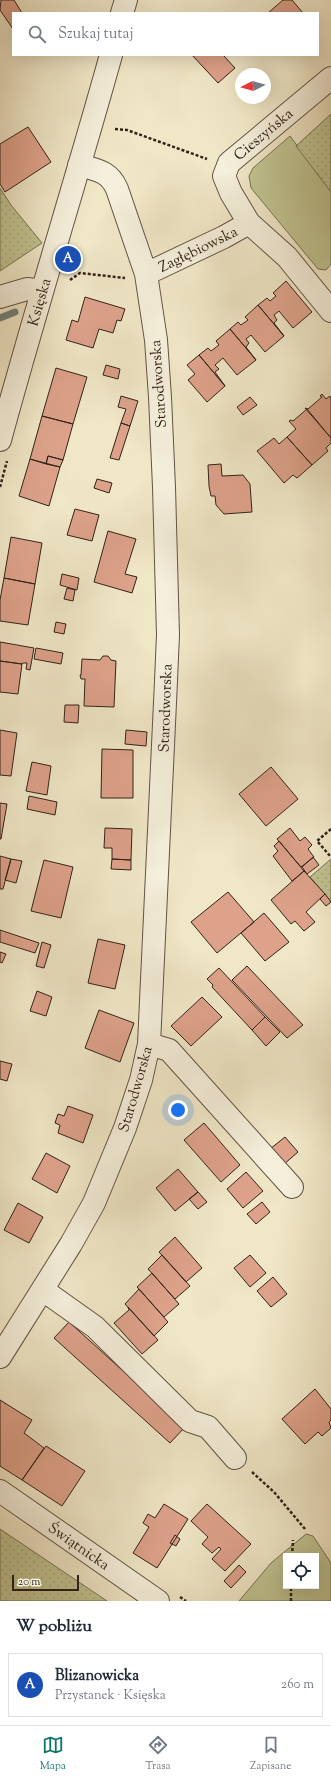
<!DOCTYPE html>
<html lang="pl">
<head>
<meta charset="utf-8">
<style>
  body { margin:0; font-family:"Sorts Mill Goudy",serif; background:#f2f2f3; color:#1f2937 }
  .controls { position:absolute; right:12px; bottom:12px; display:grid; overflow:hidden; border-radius:0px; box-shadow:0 4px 16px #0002 }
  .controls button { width:36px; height:36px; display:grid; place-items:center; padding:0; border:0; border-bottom:1px solid #e0e1e3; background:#fff; color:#1f2937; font:20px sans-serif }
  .compass { position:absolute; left:235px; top:68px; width:36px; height:36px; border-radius:50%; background:#fff; box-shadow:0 4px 16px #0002; rotate:264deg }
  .scale { position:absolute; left:12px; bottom:10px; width:67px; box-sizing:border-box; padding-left:4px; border:2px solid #322219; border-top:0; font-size:11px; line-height:14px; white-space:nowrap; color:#322219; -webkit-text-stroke:3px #f5efdb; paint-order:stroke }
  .you { position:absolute; left:178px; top:1110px; width:14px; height:14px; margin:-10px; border:3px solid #fff; border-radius:50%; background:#1a73e8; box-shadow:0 0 0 6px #1a73e833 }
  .badge { display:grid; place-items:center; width:26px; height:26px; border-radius:50%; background:#0f766e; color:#fff; font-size:13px; font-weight:700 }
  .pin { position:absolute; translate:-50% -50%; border:2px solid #fff; box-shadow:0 1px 4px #0006 }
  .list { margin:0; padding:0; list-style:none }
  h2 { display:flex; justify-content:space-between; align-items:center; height:52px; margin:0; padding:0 16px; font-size:17px }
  h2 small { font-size:13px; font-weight:400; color:#747a83 }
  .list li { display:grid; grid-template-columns:26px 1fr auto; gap:12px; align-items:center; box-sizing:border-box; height:64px; margin:0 8px 8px; padding:0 8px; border:1px solid #e0e1e3; border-radius:0px }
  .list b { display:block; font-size:15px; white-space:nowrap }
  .list p { margin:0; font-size:13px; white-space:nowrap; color:#747a83 }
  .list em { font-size:13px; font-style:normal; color:#747a83 }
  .icon { flex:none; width:22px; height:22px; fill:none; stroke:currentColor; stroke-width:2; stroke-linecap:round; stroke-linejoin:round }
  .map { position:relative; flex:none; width:331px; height:1601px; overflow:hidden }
  .search { position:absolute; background:#fff; box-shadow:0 4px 16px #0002; left:12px; right:12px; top:12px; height:44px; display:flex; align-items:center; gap:10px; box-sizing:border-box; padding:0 14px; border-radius:0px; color:#747a83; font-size:15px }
  .sheet { height:124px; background:#fff }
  nav { display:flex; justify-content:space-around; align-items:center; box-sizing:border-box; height:56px; border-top:1px solid #e0e1e3; background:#fff; font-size:11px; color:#747a83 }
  nav a { display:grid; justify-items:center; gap:2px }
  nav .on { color:#0f766e }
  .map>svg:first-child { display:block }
  .grass { fill:#c0c391; stroke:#797255; fill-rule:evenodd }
  .park { fill:url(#park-dots); stroke:#797255 }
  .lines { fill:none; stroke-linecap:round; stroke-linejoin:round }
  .stream { stroke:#71807a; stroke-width:7 }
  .building { fill:#dea28b; stroke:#322219 }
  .minor-casing { stroke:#625344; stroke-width:24 }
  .path { stroke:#322219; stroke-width:2.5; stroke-dasharray:3 2; stroke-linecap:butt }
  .minor { stroke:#f5efdb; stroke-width:22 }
  .labels { text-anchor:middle; stroke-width:3; stroke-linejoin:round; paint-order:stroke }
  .street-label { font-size:15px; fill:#322219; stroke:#f5efdb }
</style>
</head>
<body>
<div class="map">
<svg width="331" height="1601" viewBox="0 0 331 1601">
  <defs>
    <pattern id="park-dots" width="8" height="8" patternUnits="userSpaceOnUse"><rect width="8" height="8" fill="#c0c391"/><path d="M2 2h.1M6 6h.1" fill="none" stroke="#a5a77c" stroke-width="1.8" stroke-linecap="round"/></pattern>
  </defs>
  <rect width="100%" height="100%" fill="#f0e7c7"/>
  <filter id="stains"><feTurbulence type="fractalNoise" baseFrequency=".005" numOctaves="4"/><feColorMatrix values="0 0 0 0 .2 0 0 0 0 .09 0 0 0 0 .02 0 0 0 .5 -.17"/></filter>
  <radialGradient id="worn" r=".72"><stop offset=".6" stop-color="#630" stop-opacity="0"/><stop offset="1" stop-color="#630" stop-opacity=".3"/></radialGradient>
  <path class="grass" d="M 290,136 L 331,192 L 331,264 L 326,270 L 318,269 L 251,188 L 249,176 L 253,168 Z
    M 306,1534 L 313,1536 L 331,1563 L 331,1601 L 239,1601 L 271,1563 ZM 286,1556 L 316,1556 L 316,1586 L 286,1586 Z"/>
  <path class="park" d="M 331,114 L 331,192 L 296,146 Z
    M 0,188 L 11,205 L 42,243 L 0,271 Z
    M 331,859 L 331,902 L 310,877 Z
    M 0,1529 L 107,1601 L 0,1601 Z"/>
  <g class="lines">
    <path class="stream" d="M 0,318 L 15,312"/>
  </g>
  <path class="building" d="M 1,0 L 14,0 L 22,13 L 13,13 L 13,29 L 0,10 Z
    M 283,0 L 292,0 L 303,13 L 268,13 Z
    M 192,55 L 223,55 L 235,68 L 218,83 Z
    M 28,127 L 51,162 L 5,192 L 0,184 L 0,144 Z
    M 286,281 L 312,312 L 293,328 L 279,311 L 274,315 L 277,320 L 274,323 L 284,336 L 258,305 L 267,298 L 270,301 L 276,296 L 273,293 Z
    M 85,297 L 125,309 L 121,321 L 117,320 L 113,333 L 99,329 L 93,348 L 66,340 L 72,320 L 78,322 Z
    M 258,305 L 284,336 L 265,352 L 251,335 L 246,339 L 249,343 L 246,347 L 256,360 L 230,329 L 238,322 L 241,325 L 248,320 L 245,317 Z
    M 230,329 L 256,360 L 237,375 L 223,358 L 215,365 L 219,369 L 215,372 L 225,386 L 199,355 L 208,348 L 211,351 L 219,345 L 216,341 Z
    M 199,355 L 225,386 L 207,402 L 188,380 L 195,374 L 187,365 Z
    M 106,365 L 120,369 L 118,379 L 103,375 Z
    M 56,368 L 87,377 L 73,424 L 42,416 Z
    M 322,394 L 326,399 L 330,396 L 331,398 L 331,438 L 305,408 L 308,409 L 322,397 L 320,396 Z
    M 121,396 L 138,401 L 130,426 L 121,423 L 126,409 L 118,407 Z
    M 250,397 L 257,405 L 243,415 L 237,407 Z
    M 307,409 L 331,438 L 331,443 L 326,448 L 328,451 L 312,465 L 287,437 L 296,429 L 289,421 L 291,420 L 293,421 Z
    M 42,416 L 73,424 L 63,460 L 48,456 L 46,464 L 30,459 Z
    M 121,423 L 130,426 L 119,460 L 110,458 Z
    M 287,437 L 312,465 L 297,478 L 293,475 L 284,483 L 257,451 L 274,438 L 279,444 Z
    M 48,456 L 63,460 L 60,467 L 46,464 Z
    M 30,459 L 60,467 L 49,506 L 19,496 Z
    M 221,464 L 222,476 L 243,475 L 250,484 L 252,512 L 224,514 L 216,505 L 215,496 L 211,496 L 209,486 L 208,465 Z
    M 97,479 L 112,483 L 109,493 L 94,488 Z
    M 75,509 L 99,515 L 92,541 L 67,535 Z
    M 108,531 L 136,539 L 125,574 L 137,577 L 132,593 L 94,582 Z
    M 11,537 L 42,543 L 35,584 L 4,578 Z
    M 62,574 L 79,578 L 77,590 L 60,585 Z
    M 4,578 L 35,584 L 28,625 L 0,621 L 0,600 Z
    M 67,588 L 75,590 L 73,601 L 64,599 Z
    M 56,622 L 66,624 L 64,634 L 54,632 Z
    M 0,642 L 34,648 L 30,670 L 26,669 L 27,663 L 23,663 L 22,664 L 0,661 Z
    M 36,648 L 63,653 L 61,664 L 34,659 Z
    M 103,656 L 108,656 L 111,660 L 116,661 L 114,707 L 84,706 L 85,679 L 81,679 L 80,675 L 81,675 L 82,659 L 100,660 Z
    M 0,661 L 22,664 L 18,694 L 0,692 Z
    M 65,705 L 79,705 L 78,723 L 64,722 Z
    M 0,730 L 17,733 L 11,776 L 0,775 Z
    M 126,730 L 147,732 L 146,746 L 125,744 Z
    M 102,749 L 133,750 L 133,798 L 101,798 Z
    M 32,762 L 51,766 L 47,795 L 26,791 Z
    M 271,767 L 298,799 L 266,826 L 239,794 Z
    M 29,796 L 57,802 L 55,815 L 27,809 Z
    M 0,803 L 7,804 L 1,839 L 0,839 Z
    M 105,828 L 132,829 L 131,860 L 112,859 L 112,848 L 104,848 Z
    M 290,828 L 300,841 L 305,837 L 312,845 L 308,849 L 314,857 L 301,867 L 277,839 Z
    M 279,841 L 304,871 L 292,881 L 273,856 L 278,851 L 274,846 Z
    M 0,856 L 11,859 L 3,889 L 0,889 Z
    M 313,857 L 319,865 L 307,874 L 302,867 Z
    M 11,859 L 22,861 L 16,883 L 5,880 Z
    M 112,859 L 131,860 L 131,870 L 111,869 Z
    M 44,860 L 73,867 L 61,918 L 31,911 Z
    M 304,871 L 325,894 L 306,912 L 315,922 L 304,931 L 295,921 L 291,924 L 271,900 Z
    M 228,892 L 254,922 L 217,953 L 191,922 Z
    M 325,894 L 331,902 L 326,906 L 320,899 Z
    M 264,913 L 289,942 L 265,961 L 241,933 Z
    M 0,930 L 39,943 L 35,953 L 0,942 Z
    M 98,939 L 125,945 L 115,989 L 88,983 Z
    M 42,942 L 51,945 L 44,968 L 36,966 Z
    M 0,952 L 6,954 L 2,963 L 0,962 Z
    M 247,966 L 303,1025 L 287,1038 L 232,980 Z
    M 219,968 L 265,1017 L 252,1030 L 212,987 L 213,985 L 207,979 Z
    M 37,991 L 52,997 L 46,1016 L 30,1011 Z
    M 202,997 L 222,1017 L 191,1046 L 171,1026 Z
    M 99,1010 L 134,1023 L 120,1062 L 85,1048 Z
    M 265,1017 L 280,1032 L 266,1046 L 252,1030 Z
    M 0,1061 L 12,1064 L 7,1081 L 0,1079 Z
    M 68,1106 L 93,1115 L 83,1143 L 58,1133 L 60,1125 L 55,1123 L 58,1114 L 64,1116 Z
    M 204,1123 L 240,1165 L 221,1182 L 184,1140 Z
    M 285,1137 L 298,1152 L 283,1165 L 270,1149 Z
    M 46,1153 L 70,1166 L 57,1193 L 32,1179 Z
    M 178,1169 L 198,1192 L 175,1211 L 156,1188 Z
    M 246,1172 L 263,1191 L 243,1208 L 227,1189 Z
    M 198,1192 L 207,1202 L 198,1209 L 189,1199 Z
    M 262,1202 L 270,1212 L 256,1224 L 247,1214 Z
    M 18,1203 L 43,1217 L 29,1243 L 4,1230 Z
    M 175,1237 L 202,1268 L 186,1282 L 159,1252 Z
    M 162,1255 L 190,1286 L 175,1299 L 148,1269 Z
    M 250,1255 L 266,1273 L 250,1287 L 234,1268 Z
    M 152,1273 L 179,1304 L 164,1317 L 137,1287 Z
    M 273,1277 L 287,1294 L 271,1307 L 257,1291 Z
    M 139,1289 L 168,1322 L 154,1336 L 125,1304 Z
    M 128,1307 L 158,1340 L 142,1354 L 114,1323 L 129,1310 Z
    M 69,1322 L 185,1427 L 170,1443 L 54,1338 Z
    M 315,1389 L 331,1409 L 331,1420 L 329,1422 L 331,1428 L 322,1436 L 318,1432 L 305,1444 L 282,1419 Z
    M 0,1400 L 32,1420 L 24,1433 L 44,1448 L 22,1480 L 0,1466 Z
    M 46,1446 L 85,1471 L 62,1506 L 22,1480 Z
    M 164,1504 L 188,1519 L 157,1568 L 133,1553 L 149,1527 L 143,1523 L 148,1514 L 155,1518 Z
    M 207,1504 L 251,1544 L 225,1571 L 212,1559 L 221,1549 L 219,1547 L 212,1553 L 202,1544 L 208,1537 L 191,1521 Z
    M 175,1535 L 180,1539 L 176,1546 L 170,1543 Z
    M 239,1565 L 246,1572 L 231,1588 L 224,1581 Z"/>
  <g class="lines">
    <g class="minor-casing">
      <path id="minor" d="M 122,13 L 126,0
        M 249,223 L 231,193 L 224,176 L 229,163 L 331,78
        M 146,274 L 224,237 L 249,223 L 287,257 L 331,311
        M 0,297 L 27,289 L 42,291
        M 0,440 C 35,311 75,184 111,55
        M 149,1044 L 169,1050 L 292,1187
        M 43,1290 L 95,1327 L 190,1421 L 208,1427 L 235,1458
        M 0,1357 L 71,1244 L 94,1203 L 125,1128 L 141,1080 L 149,1044 L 166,681 L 168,635 L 164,487 L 160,397 L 156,340 L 146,274 L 117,189 C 109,171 97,170 79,165
        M 0,1491 L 158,1601"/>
    </g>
    <path class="path" d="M 115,129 L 127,130 L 207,159
      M 70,280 L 80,273 L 125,278
      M 0,487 L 7,461
      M 331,829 L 317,841 L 331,857
      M 252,1472 L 274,1492 L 305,1529
      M 292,1556 L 293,1540
      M 180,1597 L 186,1601
      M 291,1601 L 291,1586"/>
    <use href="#minor" class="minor"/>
  </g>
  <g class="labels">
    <g class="street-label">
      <text transform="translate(263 134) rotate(-40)" y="5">Cieszyńska</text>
      <text transform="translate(198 249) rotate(-26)" y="5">Zagłębiowska</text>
      <text transform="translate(39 302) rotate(-74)" y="5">Księska</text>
      <text transform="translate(158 384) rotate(-94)" y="5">Starodworska</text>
      <text transform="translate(165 708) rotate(-88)" y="5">Starodworska</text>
      <text transform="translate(135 1089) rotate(-74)" y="5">Starodworska</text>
      <text transform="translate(79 1546) rotate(35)" y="5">Świątnicka</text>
    </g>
  </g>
  <rect width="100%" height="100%" filter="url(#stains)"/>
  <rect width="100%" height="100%" fill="url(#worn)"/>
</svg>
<div class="controls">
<button><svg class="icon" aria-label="locate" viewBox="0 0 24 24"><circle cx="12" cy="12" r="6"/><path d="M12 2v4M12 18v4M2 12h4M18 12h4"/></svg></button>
</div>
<svg class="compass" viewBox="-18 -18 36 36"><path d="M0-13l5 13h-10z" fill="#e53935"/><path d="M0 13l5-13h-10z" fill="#747a83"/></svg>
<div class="scale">20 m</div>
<div class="you"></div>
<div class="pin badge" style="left:68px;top:259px;background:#1a4fb4">A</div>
<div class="search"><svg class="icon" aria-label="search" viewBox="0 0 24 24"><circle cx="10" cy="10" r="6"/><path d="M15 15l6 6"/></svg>Szukaj tutaj</div>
</div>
<section class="sheet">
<h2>W pobliżu<small></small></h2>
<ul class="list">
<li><span class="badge" style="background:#1a4fb4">A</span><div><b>Blizanowicka</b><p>Przystanek · Księska</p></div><em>260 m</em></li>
</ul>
</section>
<nav>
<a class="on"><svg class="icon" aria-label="map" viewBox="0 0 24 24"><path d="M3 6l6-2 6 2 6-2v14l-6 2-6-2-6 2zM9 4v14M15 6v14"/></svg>Mapa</a>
<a><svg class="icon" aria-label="directions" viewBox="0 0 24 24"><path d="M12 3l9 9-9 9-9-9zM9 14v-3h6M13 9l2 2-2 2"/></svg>Trasa</a>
<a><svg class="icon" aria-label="saved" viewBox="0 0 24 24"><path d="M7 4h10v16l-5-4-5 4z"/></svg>Zapisane</a>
</nav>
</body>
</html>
